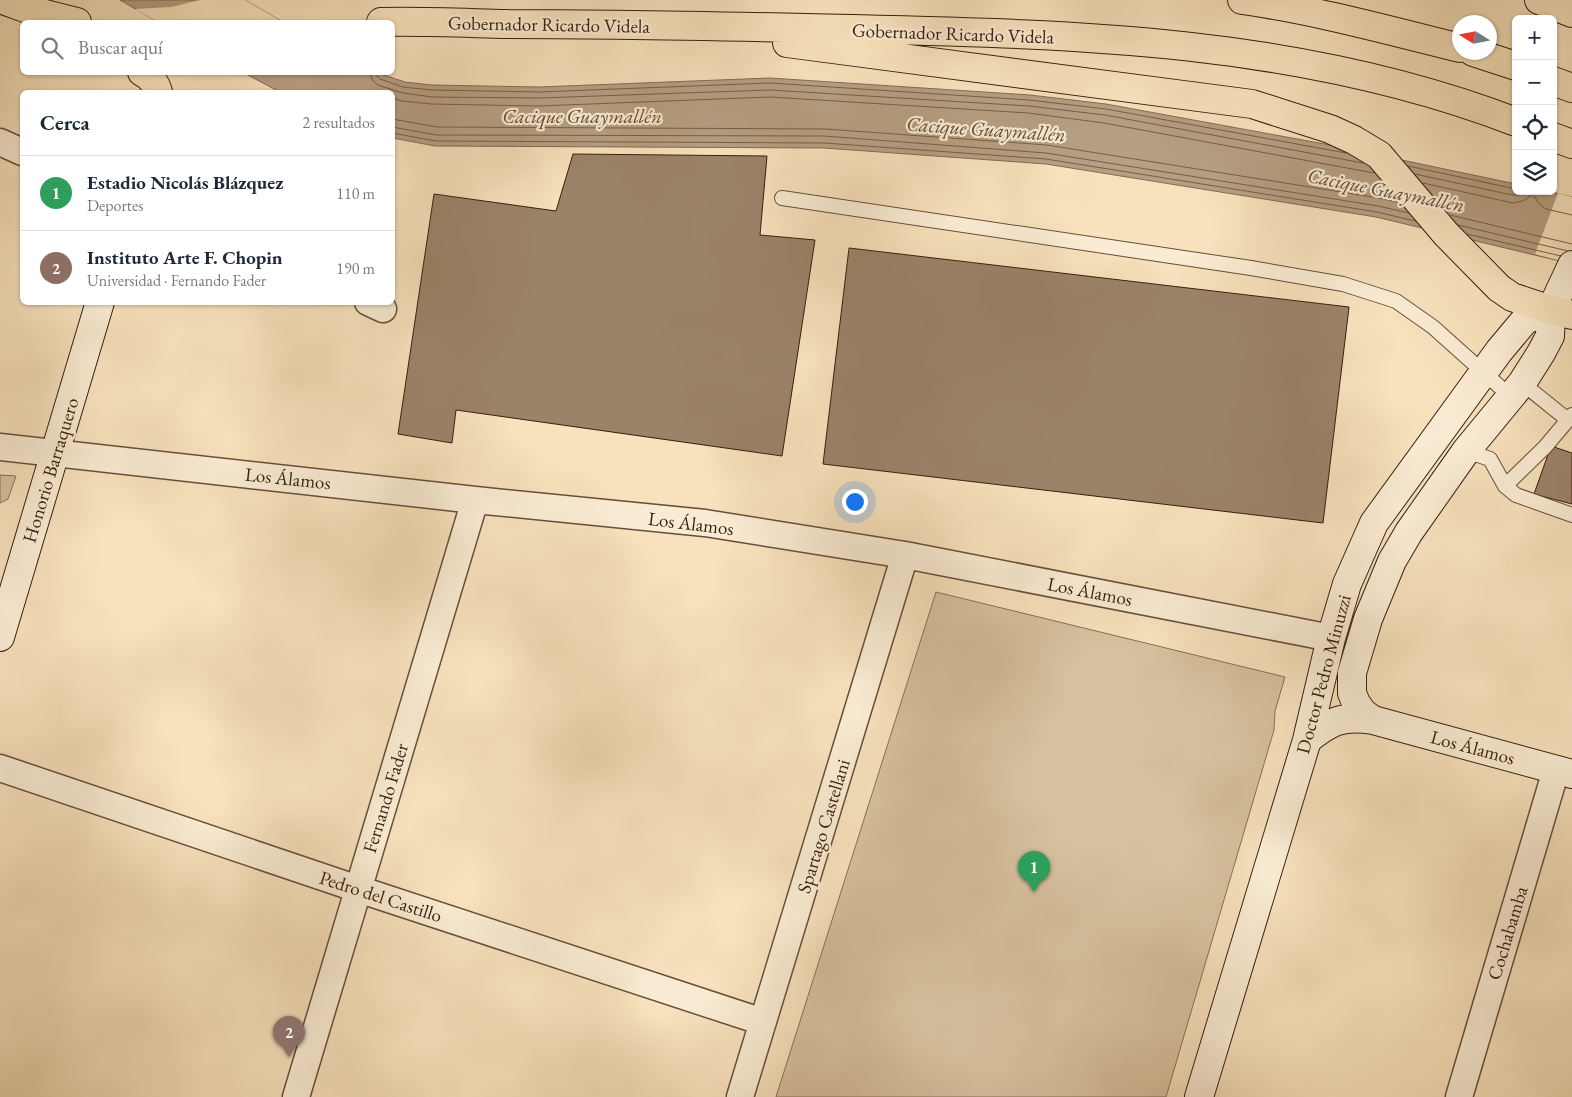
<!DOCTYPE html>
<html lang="es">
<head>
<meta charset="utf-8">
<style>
  body { margin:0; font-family:"EB Garamond",serif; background:#f2f2f3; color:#1f2937 }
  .controls { position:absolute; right:15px; top:15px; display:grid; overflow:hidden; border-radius:8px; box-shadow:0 1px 4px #0004 }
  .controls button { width:45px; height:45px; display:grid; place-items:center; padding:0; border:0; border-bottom:1px solid #e0e1e3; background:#fff; color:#1f2937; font:25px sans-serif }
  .compass { position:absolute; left:1452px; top:15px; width:45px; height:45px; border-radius:50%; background:#fff; box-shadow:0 1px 4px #0004; rotate:281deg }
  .you { position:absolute; left:854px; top:501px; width:18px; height:18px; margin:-12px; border:4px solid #fff; border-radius:50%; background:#1a73e8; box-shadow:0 0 0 8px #1a73e833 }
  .badge { display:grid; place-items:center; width:32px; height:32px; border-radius:50%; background:#8f2418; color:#fff; font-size:16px; font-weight:700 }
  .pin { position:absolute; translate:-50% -41px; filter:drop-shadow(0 1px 2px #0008) }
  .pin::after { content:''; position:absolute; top:26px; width:18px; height:15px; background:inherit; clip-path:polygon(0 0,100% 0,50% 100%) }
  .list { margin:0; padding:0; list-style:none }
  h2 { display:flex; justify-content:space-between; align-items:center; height:65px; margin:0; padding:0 20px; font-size:21px }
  h2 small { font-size:16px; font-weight:400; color:#747a83 }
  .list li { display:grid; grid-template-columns:32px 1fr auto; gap:15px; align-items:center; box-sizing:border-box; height:75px; padding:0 20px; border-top:1px solid #e0e1e3 }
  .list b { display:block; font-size:19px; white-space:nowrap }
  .list p { margin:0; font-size:16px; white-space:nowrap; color:#747a83 }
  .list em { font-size:16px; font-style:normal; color:#747a83 }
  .icon { flex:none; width:28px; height:28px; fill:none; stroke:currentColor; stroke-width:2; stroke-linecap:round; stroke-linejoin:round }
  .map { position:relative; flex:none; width:1572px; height:1097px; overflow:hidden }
  .search { position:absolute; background:#fff; box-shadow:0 1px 4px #0004; left:20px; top:20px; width:375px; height:55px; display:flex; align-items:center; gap:12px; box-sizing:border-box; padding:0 18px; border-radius:8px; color:#747a83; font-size:19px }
  .panel { position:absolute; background:#fff; box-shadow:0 1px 4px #0004; left:20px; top:90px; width:375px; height:215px; border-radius:8px }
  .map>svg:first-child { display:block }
  .green { fill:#d7c19f; stroke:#886f56 }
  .water { fill:#b69f82; stroke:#846b54 }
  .pier { fill:#f7e2bd }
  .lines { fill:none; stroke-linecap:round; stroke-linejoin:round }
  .shore { stroke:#775e48; stroke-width:1 }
  .building { fill:#9b8369; stroke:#381d0e }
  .lane-casing { stroke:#684e3a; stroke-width:16 }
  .street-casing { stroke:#684e3a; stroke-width:29 }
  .secondary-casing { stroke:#381d0e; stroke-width:30 }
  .highway-casing { stroke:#381d0e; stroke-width:30 }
  .lane { stroke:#faecd4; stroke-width:14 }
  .street { stroke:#faecd4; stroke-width:26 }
  .secondary { stroke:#faecd4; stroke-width:28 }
  .highway { stroke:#f7e2bd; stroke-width:28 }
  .labels { text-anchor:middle; stroke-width:4.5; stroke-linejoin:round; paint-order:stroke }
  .street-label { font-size:19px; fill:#381d0e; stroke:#faecd4 }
  .water-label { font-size:20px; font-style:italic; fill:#644a37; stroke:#faecd4 }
</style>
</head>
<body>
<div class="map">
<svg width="1572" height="1097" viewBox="0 0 1572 1097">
  <rect width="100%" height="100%" fill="#f7e2bd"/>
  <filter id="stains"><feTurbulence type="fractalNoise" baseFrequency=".004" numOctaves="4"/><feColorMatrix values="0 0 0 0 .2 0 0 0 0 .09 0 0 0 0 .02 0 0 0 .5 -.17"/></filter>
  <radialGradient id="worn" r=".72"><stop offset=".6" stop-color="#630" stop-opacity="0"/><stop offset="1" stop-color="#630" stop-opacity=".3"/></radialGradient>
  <path class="green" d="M 0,475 L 16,476 L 8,499 L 0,503 Z
    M 936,592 L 1285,677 L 1275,711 L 1274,730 L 1166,1097 L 776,1097 Z"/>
  <path class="water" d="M 120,0 L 245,0 L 283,22 L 158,22 Z
    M 375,72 L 405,82 L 432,85 L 539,87 L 770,78 L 1030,95 L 1106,104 L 1330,145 L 1516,184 L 1516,191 L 1548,191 L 1572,197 L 1572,264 L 1376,217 L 1046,164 L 824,148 L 435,146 L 393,138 L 392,92 L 280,92 L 244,73 Z"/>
  <path class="pier" d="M 200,0 L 245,0 L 283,22 L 158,22 L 135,9 L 171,7 Z
    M 1558,193 L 1572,197 L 1572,264 L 1535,254 Z"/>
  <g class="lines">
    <path class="shore" d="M 370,72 L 372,80 L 378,85 L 403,93 L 432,97 L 539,98 L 770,90 L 1029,106 L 1105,115 L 1363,163
      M 376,72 L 377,76 L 380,79 L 403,87 L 432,90 L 539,92 L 770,83 L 1029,100 L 1106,109 L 1346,153
      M 392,98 L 402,101 L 431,104 L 539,106 L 770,97 L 1028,113 L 1104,123 L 1374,173
      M 392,119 L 437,127 L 825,129 L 1047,145 L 1379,198 L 1400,203
      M 392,127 L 436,135 L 824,136 L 1046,153 L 1378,206 L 1409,213
      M 392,133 L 436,141 L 824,143 L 1046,159 L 1377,212 L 1415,221
      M 1408,166 L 1516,189
      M 1415,174 L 1512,195 L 1519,195 L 1524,191
      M 1423,183 L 1513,203 L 1523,201 L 1533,194 L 1539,204 L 1546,209 L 1572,215
      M 1450,215 L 1572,244
      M 1458,225 L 1568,251
      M 1467,234 L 1561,256"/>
  </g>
  <path class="building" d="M 573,154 L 767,156 L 760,235 L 815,240 L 782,456 L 456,410 L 452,443 L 398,434 L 434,194 L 556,211 Z
    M 849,248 L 1349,307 L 1323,523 L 823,464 Z
    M 1551,446 L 1572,453 L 1572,504 L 1534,494 Z"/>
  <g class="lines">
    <g class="lane-casing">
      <path id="lane" d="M 782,198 L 1251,268 L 1343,284 L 1396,301 L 1433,327 L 1510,396
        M 1522,383 L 1568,420
        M 1466,451 L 1490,459 L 1505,486 L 1516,495 L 1572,515
        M 1505,486 L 1545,447 L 1572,415"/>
    </g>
    <g class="street-casing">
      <path id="street" d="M 0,142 L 22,152
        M 368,302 L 383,309
        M 0,447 L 475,500 L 705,523 L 905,555 L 1331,638
        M 0,768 L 358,889 L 763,1022
        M 296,1097 L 475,500
        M 740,1097 L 905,555
        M 1459,1097 L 1556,770"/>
    </g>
    <g class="secondary-casing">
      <path id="secondary" d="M 0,637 L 100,302
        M 1373,720 L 1363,713 L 1356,703 L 1352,693 L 1352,673 L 1368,619 L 1392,561 L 1409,532 L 1466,451 L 1522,383 L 1541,353 L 1550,336 L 1551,310 L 1572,265
        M 1307,740 C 1330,721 1343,715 1373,720 L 1572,774
        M 1199,1097 L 1307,740 L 1331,638 L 1347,584 L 1374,523 L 1499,351 L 1525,320 L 1551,310"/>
    </g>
    <g class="highway-casing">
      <path id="highway" d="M 3,0 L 33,11 L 77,22
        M 1242,0 C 1315,10 1387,30 1460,48
        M 1539,0 L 1572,13
        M 381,22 C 423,21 466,23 508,24 C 607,24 707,26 807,28 C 1047,34 1288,34 1516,122
        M 787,43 L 1252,104 L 1330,129 L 1354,140 L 1379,155 L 1446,234 L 1499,288 L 1512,297 L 1551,310 L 1572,315
        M 1473,52 L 1516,66
        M 142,72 C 150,76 156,84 158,92
        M 1553,81 L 1572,88
        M 1553,137 L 1572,144"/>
    </g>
    <use href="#lane" class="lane"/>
    <use href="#street" class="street"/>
    <use href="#secondary" class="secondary"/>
    <use href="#highway" class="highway"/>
  </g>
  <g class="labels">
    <g class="street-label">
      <text transform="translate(549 24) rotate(1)" y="7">Gobernador Ricardo Videla</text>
      <text transform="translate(953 33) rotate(2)" y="7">Gobernador Ricardo Videla</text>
      <text transform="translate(50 470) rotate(-73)" y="7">Honorio Barraquero</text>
      <text transform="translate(288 478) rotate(6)" y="7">Los Álamos</text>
      <text transform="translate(691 523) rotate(7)" y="7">Los Álamos</text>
      <text transform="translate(1090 591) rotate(11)" y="7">Los Álamos</text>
      <text transform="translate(1323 674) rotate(-75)" y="7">Doctor Pedro Minuzzi</text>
      <text transform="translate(1473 747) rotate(15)" y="7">Los Álamos</text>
      <text transform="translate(385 798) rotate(-73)" y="7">Fernando Fader</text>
      <text transform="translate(823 826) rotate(-73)" y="7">Spartago Castellani</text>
      <text transform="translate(381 896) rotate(18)" y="7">Pedro del Castillo</text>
      <text transform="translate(1507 933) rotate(-73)" y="7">Cochabamba</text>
    </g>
    <g class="water-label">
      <text x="582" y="123">Cacique Guaymallén</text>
      <text transform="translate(986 129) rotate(4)" y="7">Cacique Guaymallén</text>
      <text transform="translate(1386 190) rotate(11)" y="7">Cacique Guaymallén</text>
    </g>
  </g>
  <rect width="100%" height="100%" filter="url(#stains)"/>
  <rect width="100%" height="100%" fill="url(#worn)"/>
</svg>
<div class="controls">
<button>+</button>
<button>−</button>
<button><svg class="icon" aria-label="locate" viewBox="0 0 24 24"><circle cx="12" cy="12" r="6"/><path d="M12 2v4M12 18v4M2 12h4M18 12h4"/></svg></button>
<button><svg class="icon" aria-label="layers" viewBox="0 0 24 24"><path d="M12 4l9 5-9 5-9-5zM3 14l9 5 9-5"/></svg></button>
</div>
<svg class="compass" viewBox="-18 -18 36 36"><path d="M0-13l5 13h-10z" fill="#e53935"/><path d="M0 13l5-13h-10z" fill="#747a83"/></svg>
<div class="you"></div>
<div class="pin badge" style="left:1034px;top:892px;background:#2e9e5b">1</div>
<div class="pin badge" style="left:289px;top:1057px;background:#8d6e63">2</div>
<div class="search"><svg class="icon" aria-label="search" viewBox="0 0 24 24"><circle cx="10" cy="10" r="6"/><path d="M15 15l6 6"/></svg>Buscar aquí</div>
<section class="panel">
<h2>Cerca<small>2 resultados</small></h2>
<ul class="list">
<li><span class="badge" style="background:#2e9e5b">1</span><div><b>Estadio Nicolás Blázquez</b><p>Deportes</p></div><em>110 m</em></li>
<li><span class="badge" style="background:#8d6e63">2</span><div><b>Instituto Arte F. Chopin</b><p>Universidad · Fernando Fader</p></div><em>190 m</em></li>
</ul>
</section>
</div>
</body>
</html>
